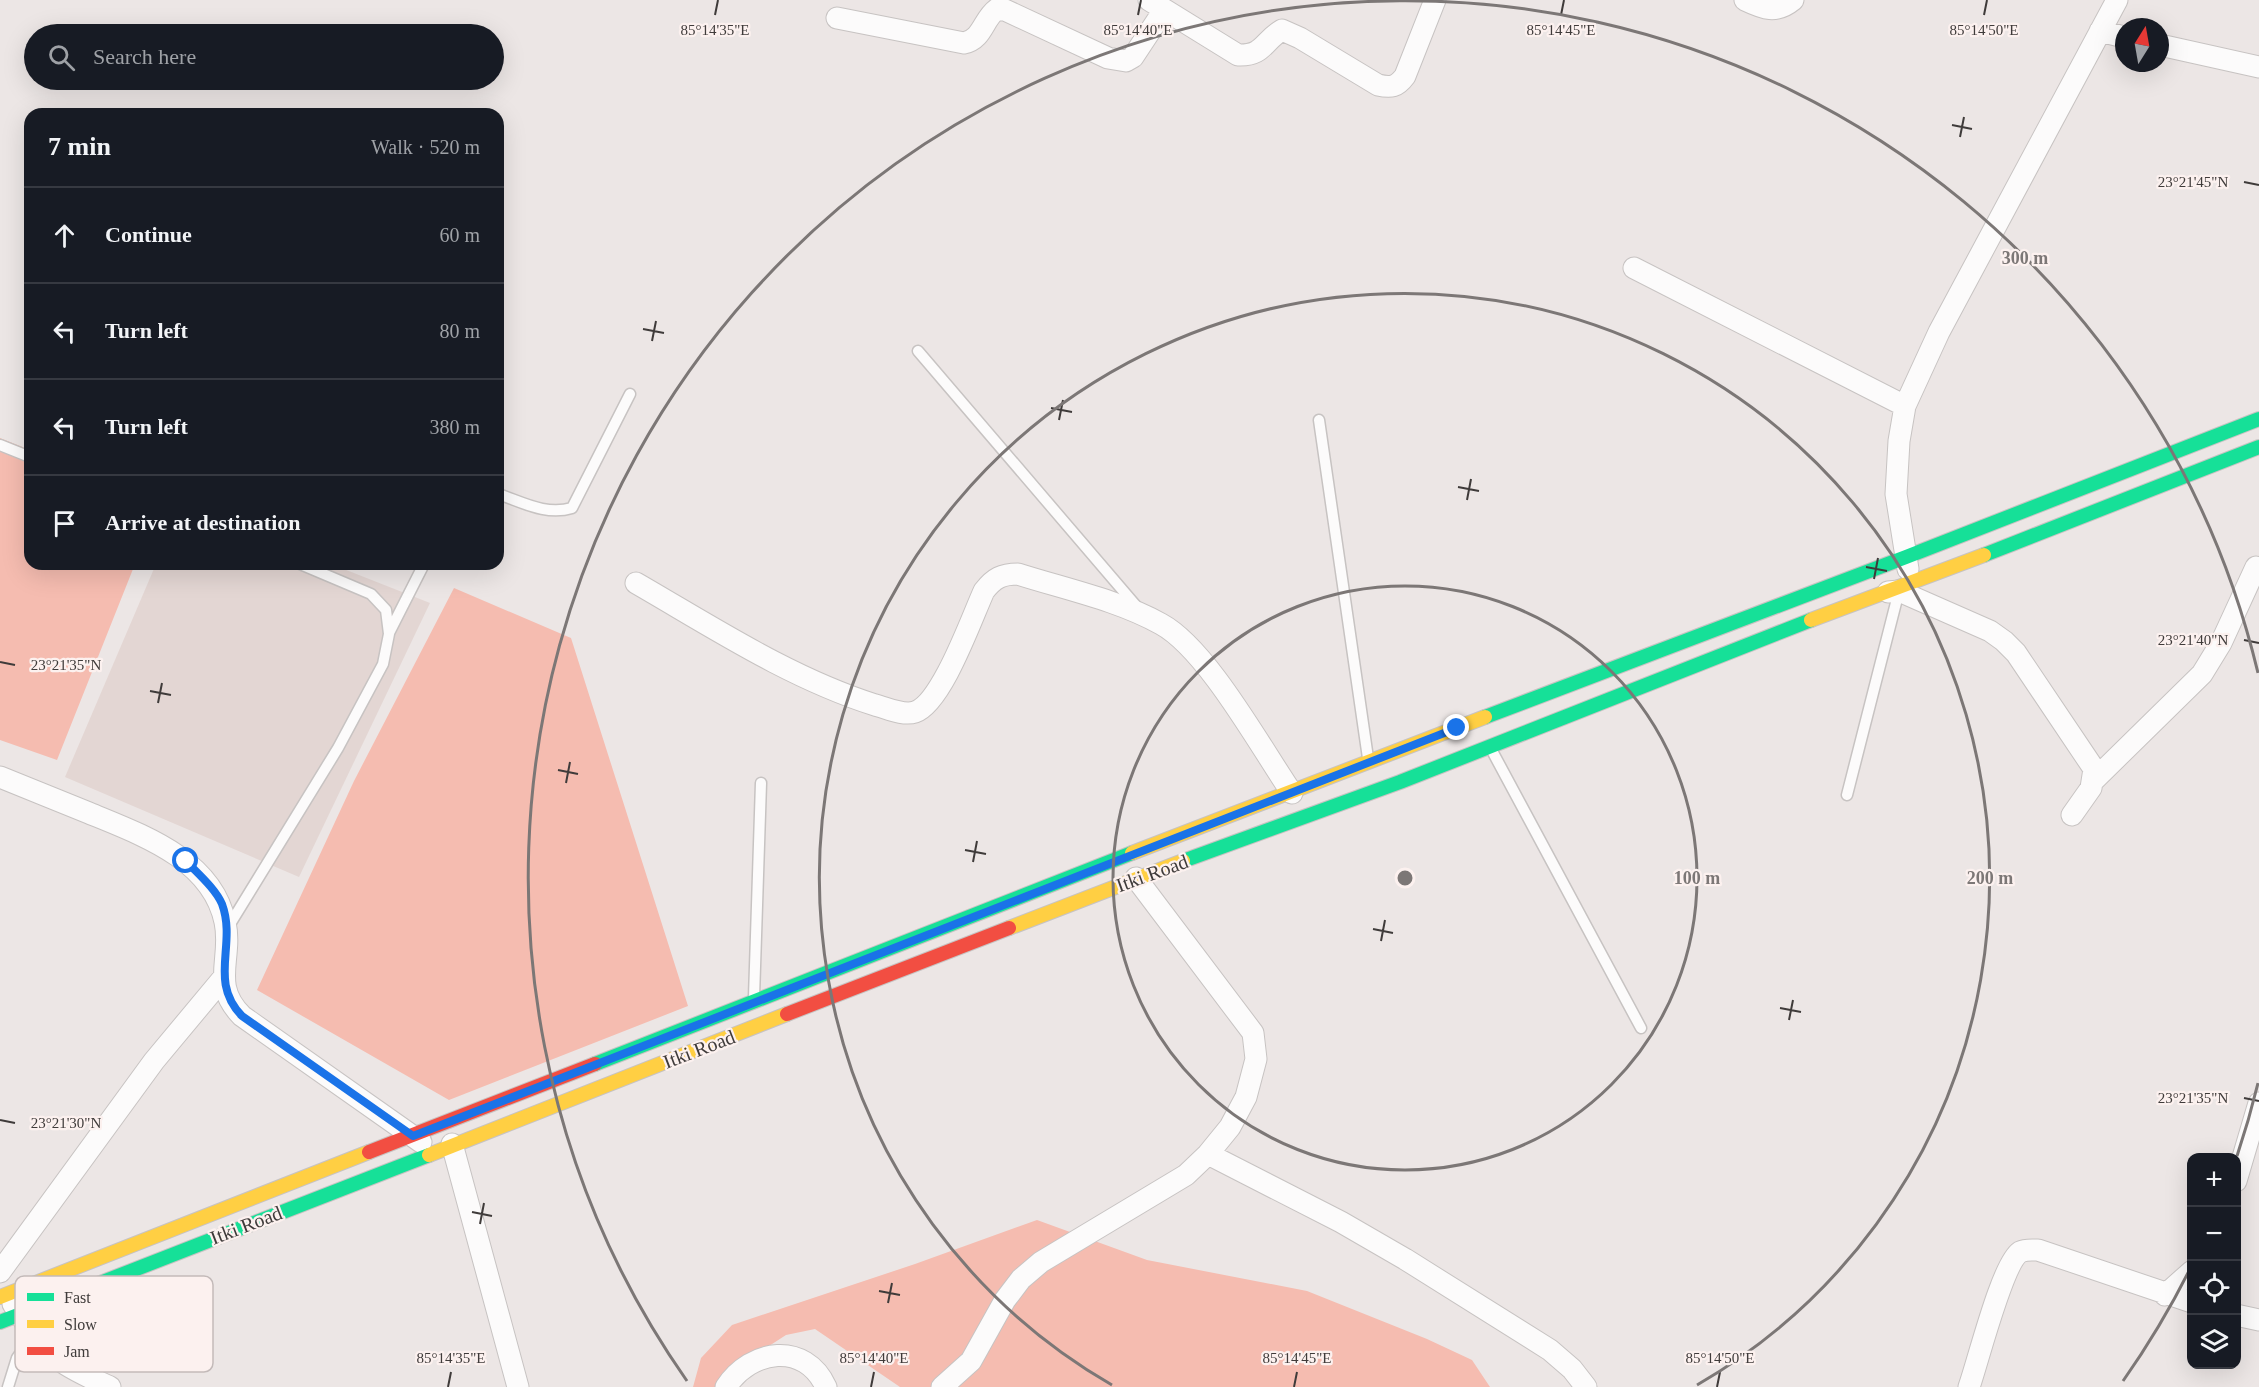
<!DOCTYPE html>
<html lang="en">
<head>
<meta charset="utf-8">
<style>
  body { margin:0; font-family:Georgia,serif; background:#20242c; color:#f1f3f6 }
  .controls { position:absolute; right:18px; bottom:18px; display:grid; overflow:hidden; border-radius:12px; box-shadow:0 6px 24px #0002 }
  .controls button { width:54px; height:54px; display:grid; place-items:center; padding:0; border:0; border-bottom:2px solid #363941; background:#171b24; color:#f1f3f6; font:30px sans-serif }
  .compass { position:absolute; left:2115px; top:18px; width:54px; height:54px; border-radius:50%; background:#171b24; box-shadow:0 6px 24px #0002; rotate:11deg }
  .stop { position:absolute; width:18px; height:18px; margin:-14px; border:4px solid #1a73e8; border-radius:50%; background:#fff }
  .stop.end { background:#1a73e8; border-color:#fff; box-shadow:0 2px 6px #0008 }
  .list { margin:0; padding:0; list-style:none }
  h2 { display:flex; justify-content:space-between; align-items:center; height:78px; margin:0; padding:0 24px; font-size:26px }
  h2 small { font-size:20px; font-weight:400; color:#9ea1a6 }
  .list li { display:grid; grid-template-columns:39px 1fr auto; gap:18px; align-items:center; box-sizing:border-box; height:96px; padding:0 24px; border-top:2px solid #363941 }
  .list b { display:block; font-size:22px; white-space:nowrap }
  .list em { font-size:20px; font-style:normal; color:#9ea1a6 }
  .icon { flex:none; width:33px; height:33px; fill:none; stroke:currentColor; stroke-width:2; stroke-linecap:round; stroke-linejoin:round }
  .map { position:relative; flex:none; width:2259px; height:1387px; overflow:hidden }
  .search { position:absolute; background:#171b24; box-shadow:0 6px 24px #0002; left:24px; top:24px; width:480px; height:66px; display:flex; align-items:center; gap:15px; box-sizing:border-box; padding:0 21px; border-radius:33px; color:#9ea1a6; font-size:22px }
  .panel { position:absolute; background:#171b24; box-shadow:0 6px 24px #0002; left:24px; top:108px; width:480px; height:462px; border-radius:18px }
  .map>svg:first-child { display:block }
  .built { fill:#e3d6d3 }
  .green { fill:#f5bcb0 }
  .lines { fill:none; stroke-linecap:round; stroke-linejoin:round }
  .lane-casing { stroke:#c7c3c2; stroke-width:13 }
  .street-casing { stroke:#c7c3c2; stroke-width:23 }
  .fast-casing { stroke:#c7c3c2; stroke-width:16 }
  .slow-casing { stroke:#c7c3c2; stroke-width:16 }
  .jam-casing { stroke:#c7c3c2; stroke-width:16 }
  .lane { stroke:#fcfbfb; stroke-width:10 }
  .street { stroke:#fcfbfb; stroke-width:21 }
  .fast { stroke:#16e098; stroke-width:14 }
  .slow { stroke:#ffcf43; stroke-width:14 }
  .jam { stroke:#f24e42; stroke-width:14 }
  .route { stroke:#1a73e8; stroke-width:8 }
  .ticks { fill:none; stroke:#3f3b3a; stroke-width:2 }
  .ring { fill:none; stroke:#7c7776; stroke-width:3 }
  .labels { text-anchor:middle; stroke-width:4.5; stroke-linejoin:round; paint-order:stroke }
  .street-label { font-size:20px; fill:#3f3b3a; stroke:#fcf1ef }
  .key { fill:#fcf1ef; stroke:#c3bab9; stroke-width:1.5 }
  .key-label { font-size:16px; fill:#3f3b3a }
  .ticks-label { font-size:15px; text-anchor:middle; fill:#3f3b3a; stroke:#fcf1ef; stroke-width:4.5; stroke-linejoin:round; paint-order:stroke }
  .centre { fill:#7c7776; stroke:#fcf1ef; stroke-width:3 }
  .ring-label { font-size:18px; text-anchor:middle; font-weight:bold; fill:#7c7776; stroke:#fcf1ef; stroke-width:4.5; stroke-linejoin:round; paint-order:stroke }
</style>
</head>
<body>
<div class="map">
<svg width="2259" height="1387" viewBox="0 0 2259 1387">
  <rect width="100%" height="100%" fill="#ece6e5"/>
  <path class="built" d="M 156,564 L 331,564 L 430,603 L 299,877 L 65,777 Z"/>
  <path class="green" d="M 0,438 L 30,450 L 30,564 L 135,564 L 57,760 L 0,740 Z
    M 454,588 L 571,638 L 688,1006 L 449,1100 L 257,990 L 354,781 Z
    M 1037,1220 L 1147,1260 L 1307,1291 L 1427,1339 L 1472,1360 L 1490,1387 L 900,1387 L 815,1329 L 786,1335 L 733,1369 L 726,1387 L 693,1387 L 701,1358 L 732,1325 L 915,1264 Z"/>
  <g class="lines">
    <g class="lane-casing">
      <path id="lane" d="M 918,351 L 1137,607
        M 1319,420 L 1368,758
        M 0,445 L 30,457
        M 498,494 C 522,502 546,516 572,508 L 630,394
        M 389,633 L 424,564
        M 1490,747 L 1641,1028
        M 1847,795 L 1899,591
        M 227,929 L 338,748 L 383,664 L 389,634 L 386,610 L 371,594 L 300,564
        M 754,997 L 761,783
        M 8,1387 L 17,1358 L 33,1335"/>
    </g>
    <g class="street-casing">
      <path id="street" d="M 1149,0 L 1238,55 C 1264,56 1263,41 1282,30 L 1300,38 L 1378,85 C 1391,88 1397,87 1405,76 L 1435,0
        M 1745,0 C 1764,9 1776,14 1793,0
        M 837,18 L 964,43 C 983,39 983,19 997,9 L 1005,10 L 1108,58 L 1126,61 L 1133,57 L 1164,10
        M 2100,31 L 2124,37
        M 2160,45 L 2259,67
        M 1634,268 L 1905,406
        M 1908,569 L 1896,494 L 1899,441 L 1905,406 L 1939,332 L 2117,0
        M 636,583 C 714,628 790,678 875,705 C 887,708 903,716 915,712 C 942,703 972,617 984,591 C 994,578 1002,574 1018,574 C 1065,589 1118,600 1161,624 C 1207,649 1261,748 1292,793
        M 1888,592 L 1899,591 L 1990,631 L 2004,641 L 2016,653 L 2094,769 L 2091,788 L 2072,815
        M 0,777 C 30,789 59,801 89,813 C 142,835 212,859 225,922 C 233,959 210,984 242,1016 L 421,1142
        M 2094,780 L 2202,674 L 2221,643 L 2256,567
        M 452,1144 L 518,1387
        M 1208,1154 L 1341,1222 L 1405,1259 L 1550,1350 L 1572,1369 L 1586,1387
        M 2236,1181 L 2259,1103
        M 0,1272 L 154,1061 L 224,977
        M 2165,1295 L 2192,1271
        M 13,1304 C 21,1314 26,1325 33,1335 C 52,1361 82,1374 110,1387
        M 2236,1315 L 2259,1320
        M 726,1387 C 751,1349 805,1341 826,1387
        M 942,1387 L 971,1361 L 1005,1300 L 1021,1279 L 1041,1262 L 1186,1175 L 1208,1154 L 1230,1127 L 1246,1097 L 1256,1059 L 1253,1033 L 1136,878
        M 1969,1387 C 1978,1362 2002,1264 2020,1252 C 2026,1249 2032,1250 2038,1250 L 2192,1302"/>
    </g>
    <g class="fast-casing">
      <path id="fast" d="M 1984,555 L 2259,447
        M 1485,717 L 1906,557 L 2259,419
        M 1183,861 L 1400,782 L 1811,620
        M 595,1064 L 1132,853
        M 0,1322 L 429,1155"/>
    </g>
    <g class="slow-casing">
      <path id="slow" d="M 1811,620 L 1984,555
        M 1132,853 L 1485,717
        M 1009,928 L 1183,861
        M 429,1155 L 787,1014
        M 0,1297 L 369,1152"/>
    </g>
    <g class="jam-casing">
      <path id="jam" d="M 787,1014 L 1009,928
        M 369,1152 L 595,1064"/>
    </g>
    <use href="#lane" class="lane"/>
    <use href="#street" class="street"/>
    <use href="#fast" class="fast"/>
    <use href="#slow" class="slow"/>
    <use href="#jam" class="jam"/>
  </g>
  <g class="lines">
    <path class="route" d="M 186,861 C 197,873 215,888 222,904 C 237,945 208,981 242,1016 L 413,1136 L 1457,728"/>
  </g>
  <path class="ticks" d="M 715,15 L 718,0M 1138,15 L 1141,0M 1561,15 L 1564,0M 1984,15 L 1987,0M 1952,125 L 1972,129M 1960,137 L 1964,117M 2244,182 L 2259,185M 643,329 L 664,333M 652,341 L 656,321M 1051,408 L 1072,412M 1059,420 L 1063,400M 1458,487 L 1479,491M 1467,500 L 1471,479M 1866,567 L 1887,571M 1874,579 L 1878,558M 2244,640 L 2259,643M 0,662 L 15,665M 150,691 L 171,695M 158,703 L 162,683M 558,770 L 578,774M 566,783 L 570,762M 965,850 L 986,854M 973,862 L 977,841M 1373,929 L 1393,933M 1381,941 L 1385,920M 1780,1008 L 1801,1012M 1789,1020 L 1793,1000M 2244,1098 L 2259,1101M 0,1120 L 15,1123M 472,1212 L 492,1216M 480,1224 L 484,1203M 879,1291 L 900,1295M 888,1303 L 892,1283M 448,1387 L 451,1372M 871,1387 L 874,1372M 1294,1387 L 1297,1372M 1717,1387 L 1720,1372"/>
  <g class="ring">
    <circle cx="1405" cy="878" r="292"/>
    <path d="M1112 1385A585 585 0 1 1 1697 1385"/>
    <path d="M2258 1083A877 877 0 0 1 2237 1156M2190 1269A877 877 0 0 1 2123 1381M687 1381A877 877 0 1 1 2258 673"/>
  </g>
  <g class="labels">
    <g class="street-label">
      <text transform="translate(1152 873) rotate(-20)" y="7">Itki Road</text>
      <text transform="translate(699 1049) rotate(-21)" y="7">Itki Road</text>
      <text transform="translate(246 1225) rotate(-21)" y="7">Itki Road</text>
    </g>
  </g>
  <rect x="15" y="1276" width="198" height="96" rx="9" class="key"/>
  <rect x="27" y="1293" width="27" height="8" fill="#16e098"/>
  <rect x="27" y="1320" width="27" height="8" fill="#ffcf43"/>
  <rect x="27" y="1347" width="27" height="8" fill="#f24e42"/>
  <g class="key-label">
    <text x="64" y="1303">Fast</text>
    <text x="64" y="1330">Slow</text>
    <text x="64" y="1357">Jam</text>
  </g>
  <g class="ticks-label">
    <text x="715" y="35">85°14'35"E</text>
    <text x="1138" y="35">85°14'40"E</text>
    <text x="1561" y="35">85°14'45"E</text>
    <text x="1984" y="35">85°14'50"E</text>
    <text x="2193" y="187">23°21'45"N</text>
    <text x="2193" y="645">23°21'40"N</text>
    <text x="66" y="670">23°21'35"N</text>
    <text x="2193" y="1103">23°21'35"N</text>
    <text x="66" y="1128">23°21'30"N</text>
    <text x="451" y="1363">85°14'35"E</text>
    <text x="874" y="1363">85°14'40"E</text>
    <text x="1297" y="1363">85°14'45"E</text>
    <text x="1720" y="1363">85°14'50"E</text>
  </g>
  <circle cx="1405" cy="878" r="9" class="centre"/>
  <g class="ring-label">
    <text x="2025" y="264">300 m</text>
    <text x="1697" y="884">100 m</text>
    <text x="1990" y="884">200 m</text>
  </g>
</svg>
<div class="controls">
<button>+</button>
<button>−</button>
<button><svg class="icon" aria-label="locate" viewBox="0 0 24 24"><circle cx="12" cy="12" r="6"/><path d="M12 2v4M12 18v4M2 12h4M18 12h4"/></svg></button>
<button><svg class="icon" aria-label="layers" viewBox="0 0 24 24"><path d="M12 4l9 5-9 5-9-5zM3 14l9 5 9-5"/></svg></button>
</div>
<svg class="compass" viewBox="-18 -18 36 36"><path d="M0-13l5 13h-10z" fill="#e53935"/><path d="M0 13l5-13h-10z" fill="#9ea1a6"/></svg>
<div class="stop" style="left:186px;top:861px"></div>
<div class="stop end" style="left:1457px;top:728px"></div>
<div class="search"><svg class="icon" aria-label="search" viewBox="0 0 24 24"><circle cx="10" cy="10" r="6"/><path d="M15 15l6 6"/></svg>Search here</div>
<section class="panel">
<h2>7 min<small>Walk · 520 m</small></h2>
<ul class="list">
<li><svg class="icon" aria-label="ahead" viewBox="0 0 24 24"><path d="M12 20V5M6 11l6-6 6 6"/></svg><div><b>Continue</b></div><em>60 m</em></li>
<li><svg class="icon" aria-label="left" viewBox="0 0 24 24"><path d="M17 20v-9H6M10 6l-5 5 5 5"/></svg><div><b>Turn left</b></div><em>80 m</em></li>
<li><svg class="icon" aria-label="left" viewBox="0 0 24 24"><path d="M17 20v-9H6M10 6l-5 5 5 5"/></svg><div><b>Turn left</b></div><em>380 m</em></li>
<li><svg class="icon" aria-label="arrive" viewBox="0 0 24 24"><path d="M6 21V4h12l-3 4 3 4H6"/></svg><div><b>Arrive at destination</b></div></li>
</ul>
</section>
</div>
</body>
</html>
